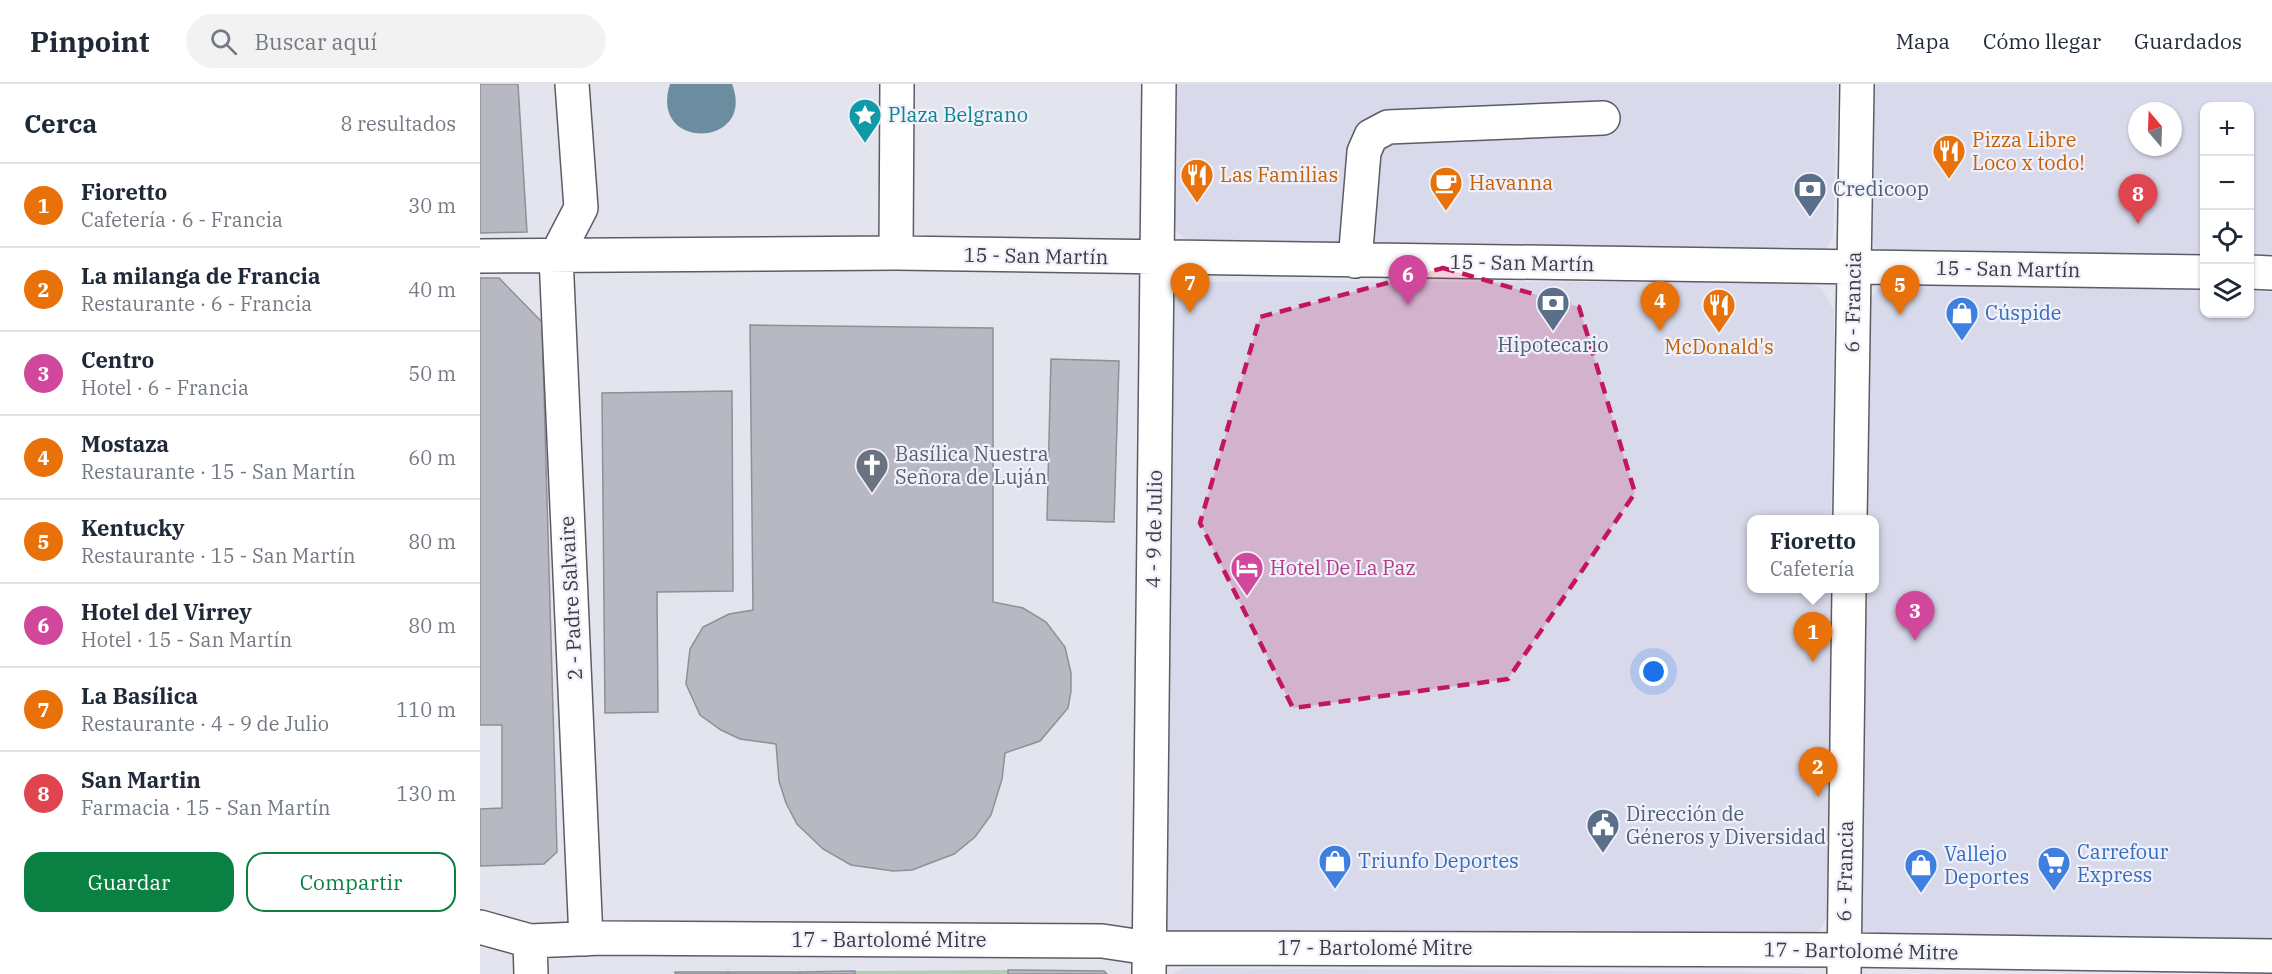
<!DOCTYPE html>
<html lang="es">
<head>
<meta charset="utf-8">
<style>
  body { margin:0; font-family:"IBM Plex Serif",serif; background:#f2f2f3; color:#1f2937 }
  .controls { position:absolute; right:18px; top:18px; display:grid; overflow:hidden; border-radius:12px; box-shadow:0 2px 4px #0004 }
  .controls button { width:54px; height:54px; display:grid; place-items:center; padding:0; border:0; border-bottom:2px solid #e0e1e3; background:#fff; color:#1f2937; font:30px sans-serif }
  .compass { position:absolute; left:1648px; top:18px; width:54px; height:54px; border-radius:50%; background:#fff; box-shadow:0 2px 4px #0004; rotate:341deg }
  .you { position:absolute; left:1174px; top:588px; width:21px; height:21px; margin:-15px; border:4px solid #fff; border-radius:50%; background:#1a73e8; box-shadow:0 0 0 9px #1a73e833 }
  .badge { display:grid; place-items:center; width:39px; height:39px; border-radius:50%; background:#0b8043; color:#fff; font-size:20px; font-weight:700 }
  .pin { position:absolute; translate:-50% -50px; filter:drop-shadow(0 2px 3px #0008) }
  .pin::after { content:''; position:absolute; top:32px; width:21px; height:18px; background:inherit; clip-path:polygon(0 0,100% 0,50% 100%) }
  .popup { position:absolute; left:1267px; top:431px; width:132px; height:78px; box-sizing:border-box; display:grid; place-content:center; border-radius:12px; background:#fff; filter:drop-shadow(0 2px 4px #0005); font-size:20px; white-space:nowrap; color:#747a83 }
  .popup b { font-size:22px; color:#1f2937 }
  .popup::after { content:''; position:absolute; left:50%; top:100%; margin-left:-12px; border:12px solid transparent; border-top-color:#fff }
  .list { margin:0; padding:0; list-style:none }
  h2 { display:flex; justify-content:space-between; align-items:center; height:78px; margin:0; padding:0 24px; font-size:26px }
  h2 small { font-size:20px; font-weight:400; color:#747a83 }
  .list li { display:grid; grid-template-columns:39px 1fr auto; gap:18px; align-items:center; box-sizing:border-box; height:84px; padding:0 24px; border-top:2px solid #e0e1e3 }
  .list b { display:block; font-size:22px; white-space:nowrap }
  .list p { margin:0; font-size:20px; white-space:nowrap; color:#747a83 }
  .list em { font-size:20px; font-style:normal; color:#747a83 }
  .actions { display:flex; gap:12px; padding:18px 24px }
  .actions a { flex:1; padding:14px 0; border:2px solid #0b8043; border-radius:18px; text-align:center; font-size:21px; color:#0b8043 }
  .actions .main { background:#0b8043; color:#fff }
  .icon { flex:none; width:33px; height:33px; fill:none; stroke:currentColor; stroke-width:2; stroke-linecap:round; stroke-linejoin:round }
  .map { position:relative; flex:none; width:1792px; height:890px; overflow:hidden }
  header { display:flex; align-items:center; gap:36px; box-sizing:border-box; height:84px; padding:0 30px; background:#fff; border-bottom:2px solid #e0e1e3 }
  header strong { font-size:28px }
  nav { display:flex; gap:33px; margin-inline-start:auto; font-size:21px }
  .search { width:420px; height:54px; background:#f2f2f3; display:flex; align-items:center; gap:15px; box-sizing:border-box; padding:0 21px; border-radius:33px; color:#747a83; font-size:22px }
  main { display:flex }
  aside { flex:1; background:#fff }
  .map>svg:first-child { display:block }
  .built { fill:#d8d9ea; fill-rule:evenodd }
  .green { fill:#b4cbb6 }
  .water { fill:#6c8ca0 }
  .building { fill:#b8b8c2; stroke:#8e8f98; stroke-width:1.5 }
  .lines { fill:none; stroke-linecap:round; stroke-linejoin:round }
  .minor-casing { stroke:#5c5c65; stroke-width:36 }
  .minor { stroke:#fff; stroke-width:33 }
  .marked { fill:#c2185b; fill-opacity:0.2; stroke:#c2185b; stroke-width:4.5; stroke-dasharray:12 8; stroke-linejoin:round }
  .labels { text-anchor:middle; stroke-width:4.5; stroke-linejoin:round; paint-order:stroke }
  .culture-label { font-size:20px; fill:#0d838f; stroke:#f0f1fb; text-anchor:start }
  .food-label { font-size:20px; fill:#c56008; stroke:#f0f1fb; text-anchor:start }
  .service-label { font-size:20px; fill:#4e5e75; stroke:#f0f1fb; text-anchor:start }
  .street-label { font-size:20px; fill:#3b3c40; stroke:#f0f1fb }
  .shop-label { font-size:20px; fill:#366cbe; stroke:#f0f1fb; text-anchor:start }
  .worship-label { font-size:20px; fill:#5b616d; stroke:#f0f1fb; text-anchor:start }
  .hotel-label { font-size:20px; fill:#b23c85; stroke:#f0f1fb; text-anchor:start }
</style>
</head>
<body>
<header>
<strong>Pinpoint</strong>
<div class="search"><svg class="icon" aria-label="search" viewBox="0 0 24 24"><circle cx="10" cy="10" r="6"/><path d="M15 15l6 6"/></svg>Buscar aquí</div>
<nav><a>Mapa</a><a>Cómo llegar</a><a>Guardados</a></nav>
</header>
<main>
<aside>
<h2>Cerca<small>8 resultados</small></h2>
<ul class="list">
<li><span class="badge" style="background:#e8710a">1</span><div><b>Fioretto</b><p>Cafetería · 6 - Francia</p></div><em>30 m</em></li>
<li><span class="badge" style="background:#e8710a">2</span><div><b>La milanga de Francia</b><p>Restaurante · 6 - Francia</p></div><em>40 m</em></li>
<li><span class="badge" style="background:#d1479c">3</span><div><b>Centro</b><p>Hotel · 6 - Francia</p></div><em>50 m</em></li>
<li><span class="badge" style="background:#e8710a">4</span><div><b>Mostaza</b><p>Restaurante · 15 - San Martín</p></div><em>60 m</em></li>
<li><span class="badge" style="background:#e8710a">5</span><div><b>Kentucky</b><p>Restaurante · 15 - San Martín</p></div><em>80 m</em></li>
<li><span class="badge" style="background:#d1479c">6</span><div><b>Hotel del Virrey</b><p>Hotel · 15 - San Martín</p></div><em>80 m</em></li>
<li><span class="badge" style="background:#e8710a">7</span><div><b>La Basílica</b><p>Restaurante · 4 - 9 de Julio</p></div><em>110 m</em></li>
<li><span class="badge" style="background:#e0444e">8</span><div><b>San Martin</b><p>Farmacia · 15 - San Martín</p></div><em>130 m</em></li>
</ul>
<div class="actions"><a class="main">Guardar</a><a>Compartir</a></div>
</aside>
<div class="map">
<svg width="1792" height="890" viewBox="0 0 1792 890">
  <rect width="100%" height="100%" fill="#e3e4ed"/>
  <path class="built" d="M 692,0 L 1357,0 L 1353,153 L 1346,165 L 1335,171 L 715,163 L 696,147 L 691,129 Z
    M 1391,0 L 1792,0 L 1792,175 L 1770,175 L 1770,22 L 1724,22 L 1724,174 L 1406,167 L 1396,164 L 1388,147 ZM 1657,27 L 1693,27 L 1693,63 L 1657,63 Z
    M 708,198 L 1320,198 L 1332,200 L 1342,205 L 1354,227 L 1351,435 L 1272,436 L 1272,504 L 1351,505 L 1347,833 L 1339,847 L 1327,856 L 692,850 L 685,844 L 693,216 L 694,207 L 700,201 Z
    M 1408,200 L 1724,206 L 1724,230 L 1770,230 L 1770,207 L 1792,208 L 1792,858 L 1398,851 L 1386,849 L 1377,841 L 1381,505 L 1394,504 L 1394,436 L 1382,435 L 1386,225 L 1397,205 Z
    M 711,884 L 1323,889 L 1326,890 L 692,890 L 702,885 Z"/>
  <path class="green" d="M 528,886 L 528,890 L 375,890 L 375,887 Z"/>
  <path class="water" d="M 190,0 L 252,0 C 277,64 168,68 190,0 Z"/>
  <path class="building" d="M 0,0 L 38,0 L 47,148 L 0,149 Z
    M 0,194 L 19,194 L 62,238 L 77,768 L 64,780 L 0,782 L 0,725 L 22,724 L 22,641 L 0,641 Z
    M 270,241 L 513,244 L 513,518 L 543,524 L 566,538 L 585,563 L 591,589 L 591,607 L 588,624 L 560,657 L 525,669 L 522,695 L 511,731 L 495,753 L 474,770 L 432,786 L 413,787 L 371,781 L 343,765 L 317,740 L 306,719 L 299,697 L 296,660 L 260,655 L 241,646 L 220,631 L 206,600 L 210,565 L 223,543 L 249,530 L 273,526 Z
    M 571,275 L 639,277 L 634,438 L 567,436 Z
    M 252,307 L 253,507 L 177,508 L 178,628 L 125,629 L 122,309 Z
    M 528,886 L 624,887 L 627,890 L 528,890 Z
    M 375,887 L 375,890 L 320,890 L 320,888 Z
    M 195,888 L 248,888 L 248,890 L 195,890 Z
    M 248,888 L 320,888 L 320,890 L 248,890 Z"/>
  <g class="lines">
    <g class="minor-casing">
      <path id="minor" d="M 416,169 L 417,0
        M 0,172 L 416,169 L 1724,188
        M 76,172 L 106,855
        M 76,172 L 101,124 L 92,0
        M 875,177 L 884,68 L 891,52 L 908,43 L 1123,34
        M 1770,188 L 1792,189
        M 1370,436 L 1377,0
        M 0,843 L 50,857 L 122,854 L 622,857 L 669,864 L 1365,866 L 1792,872
        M 50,857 L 51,890
        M 669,890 L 679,0
        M 1364,890 L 1369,504"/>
    </g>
    <use href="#minor" class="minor"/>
  </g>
  <path class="marked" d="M 963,184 L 1099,223 L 1155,409 L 1028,595 L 813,624 L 720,439 L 780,233 Z"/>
  <defs>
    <g id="sight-pin" transform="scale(1.725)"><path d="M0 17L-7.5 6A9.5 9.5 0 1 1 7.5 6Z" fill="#0f9aa8" stroke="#f0f1fb"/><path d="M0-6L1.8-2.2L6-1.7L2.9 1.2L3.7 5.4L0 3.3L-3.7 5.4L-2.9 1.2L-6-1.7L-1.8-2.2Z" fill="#fff"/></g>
    <g id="restaurant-pin" transform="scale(1.725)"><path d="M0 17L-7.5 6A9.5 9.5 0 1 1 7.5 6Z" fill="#e8710a" stroke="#f0f1fb"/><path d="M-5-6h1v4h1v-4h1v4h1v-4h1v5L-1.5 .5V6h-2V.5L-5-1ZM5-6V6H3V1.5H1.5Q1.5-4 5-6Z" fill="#fff"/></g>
    <g id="cafe-pin" transform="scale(1.725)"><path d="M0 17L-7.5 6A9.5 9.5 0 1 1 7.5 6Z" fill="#e8710a" stroke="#f0f1fb"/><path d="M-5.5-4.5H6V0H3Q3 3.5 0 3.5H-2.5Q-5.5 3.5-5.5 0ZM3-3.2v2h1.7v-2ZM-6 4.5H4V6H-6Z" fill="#fff"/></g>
    <g id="bank-pin" transform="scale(1.725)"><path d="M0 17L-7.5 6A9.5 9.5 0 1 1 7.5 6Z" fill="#5c6f8a" stroke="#f0f1fb"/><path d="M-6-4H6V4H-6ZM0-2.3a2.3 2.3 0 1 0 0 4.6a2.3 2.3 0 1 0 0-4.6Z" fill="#fff"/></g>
    <g id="shop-pin" transform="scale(1.725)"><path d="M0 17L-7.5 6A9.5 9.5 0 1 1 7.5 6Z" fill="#3f7fe0" stroke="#f0f1fb"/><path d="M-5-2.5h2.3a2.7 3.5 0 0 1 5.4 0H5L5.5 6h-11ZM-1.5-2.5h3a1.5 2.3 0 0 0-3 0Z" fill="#fff"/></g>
    <g id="church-pin" transform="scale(1.725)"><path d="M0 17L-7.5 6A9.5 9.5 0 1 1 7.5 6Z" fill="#6b7280" stroke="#f0f1fb"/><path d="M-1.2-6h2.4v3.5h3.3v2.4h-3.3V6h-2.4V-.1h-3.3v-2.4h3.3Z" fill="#fff"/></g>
    <g id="hotel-pin" transform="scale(1.725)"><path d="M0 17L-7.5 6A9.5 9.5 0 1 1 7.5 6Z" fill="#d1479c" stroke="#f0f1fb"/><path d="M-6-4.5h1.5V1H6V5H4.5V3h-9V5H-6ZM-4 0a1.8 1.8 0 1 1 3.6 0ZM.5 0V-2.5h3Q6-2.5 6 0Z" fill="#fff"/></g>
    <g id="civic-pin" transform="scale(1.725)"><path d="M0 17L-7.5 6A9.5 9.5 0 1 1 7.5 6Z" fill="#5c6f8a" stroke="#f0f1fb"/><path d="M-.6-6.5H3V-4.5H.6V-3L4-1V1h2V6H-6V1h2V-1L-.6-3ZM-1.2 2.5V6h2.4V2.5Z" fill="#fff"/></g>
    <g id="supermarket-pin" transform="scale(1.725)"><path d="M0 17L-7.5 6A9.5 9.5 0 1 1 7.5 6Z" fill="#3f7fe0" stroke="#f0f1fb"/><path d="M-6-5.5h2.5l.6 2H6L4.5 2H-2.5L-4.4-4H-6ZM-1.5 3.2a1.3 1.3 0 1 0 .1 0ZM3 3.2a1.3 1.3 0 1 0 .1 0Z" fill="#fff"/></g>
  </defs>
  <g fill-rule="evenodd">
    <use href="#sight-pin" x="385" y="31"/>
    <use href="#restaurant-pin" x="1469" y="67"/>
    <use href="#restaurant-pin" x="717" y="91"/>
    <use href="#cafe-pin" x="966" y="99"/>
    <use href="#bank-pin" x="1330" y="105"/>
    <use href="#bank-pin" x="1073" y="219"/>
    <use href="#restaurant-pin" x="1239" y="221"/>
    <use href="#shop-pin" x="1482" y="229"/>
    <use href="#church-pin" x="392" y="381"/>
    <use href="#hotel-pin" x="767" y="484"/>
    <use href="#civic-pin" x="1123" y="741"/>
    <use href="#shop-pin" x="855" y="777"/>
    <use href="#supermarket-pin" x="1574" y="779"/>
    <use href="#shop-pin" x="1441" y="781"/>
  </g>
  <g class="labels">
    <g class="culture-label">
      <text x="408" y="38">Plaza Belgrano</text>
    </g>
    <g class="food-label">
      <text x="1492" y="63">Pizza Libre<tspan x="1492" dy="23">Loco x todo!</tspan></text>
      <text x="740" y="98">Las Familias</text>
      <text x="989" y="106">Havanna</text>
      <text x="1239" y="270" text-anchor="middle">McDonald's</text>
    </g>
    <g class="service-label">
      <text x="1353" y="112">Credicoop</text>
      <text x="1073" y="268" text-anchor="middle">Hipotecario</text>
      <text x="1146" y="737">Dirección de<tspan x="1146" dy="23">Géneros y Diversidad</tspan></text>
    </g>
    <g class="street-label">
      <text transform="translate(556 172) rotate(1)" y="7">15 - San Martín</text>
      <text transform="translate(1042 179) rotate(1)" y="7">15 - San Martín</text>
      <text transform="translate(1528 185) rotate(1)" y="7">15 - San Martín</text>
      <text transform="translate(1373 218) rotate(-89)" y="7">6 - Francia</text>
      <text transform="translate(674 445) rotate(-89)" y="7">4 - 9 de Julio</text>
      <text transform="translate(91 514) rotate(-93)" y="7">2 - Padre Salvaire</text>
      <text transform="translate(1365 787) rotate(-89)" y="7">6 - Francia</text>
      <text x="409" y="863">17 - Bartolomé Mitre</text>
      <text x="895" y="871">17 - Bartolomé Mitre</text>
      <text transform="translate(1381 867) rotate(1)" y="7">17 - Bartolomé Mitre</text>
    </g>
    <g class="shop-label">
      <text x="1505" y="236">Cúspide</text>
      <text x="1597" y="775">Carrefour<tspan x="1597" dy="23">Express</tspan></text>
      <text x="1464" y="777">Vallejo<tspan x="1464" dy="23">Deportes</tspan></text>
      <text x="878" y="784">Triunfo Deportes</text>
    </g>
    <g class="worship-label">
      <text x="415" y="377">Basílica Nuestra<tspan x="415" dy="23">Señora de Luján</tspan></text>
    </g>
    <g class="hotel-label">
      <text x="790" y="491">Hotel De La Paz</text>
    </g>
  </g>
</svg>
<div class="controls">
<button>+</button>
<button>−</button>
<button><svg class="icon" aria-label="locate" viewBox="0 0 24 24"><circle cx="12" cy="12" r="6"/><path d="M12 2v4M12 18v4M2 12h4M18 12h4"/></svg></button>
<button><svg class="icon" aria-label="layers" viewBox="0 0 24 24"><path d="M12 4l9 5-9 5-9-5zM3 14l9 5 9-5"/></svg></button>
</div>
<svg class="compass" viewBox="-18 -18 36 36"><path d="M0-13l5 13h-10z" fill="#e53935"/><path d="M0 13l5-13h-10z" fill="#747a83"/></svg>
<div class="you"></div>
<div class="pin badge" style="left:1333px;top:578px;background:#e8710a">1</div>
<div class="popup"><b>Fioretto</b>Cafetería</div>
<div class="pin badge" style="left:1338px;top:713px;background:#e8710a">2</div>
<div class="pin badge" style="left:1435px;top:557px;background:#d1479c">3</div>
<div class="pin badge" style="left:1180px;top:247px;background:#e8710a">4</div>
<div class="pin badge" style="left:1420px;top:231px;background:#e8710a">5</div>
<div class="pin badge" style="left:928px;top:221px;background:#d1479c">6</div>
<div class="pin badge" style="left:710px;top:229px;background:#e8710a">7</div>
<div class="pin badge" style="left:1658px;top:140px;background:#e0444e">8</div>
</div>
</main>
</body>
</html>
